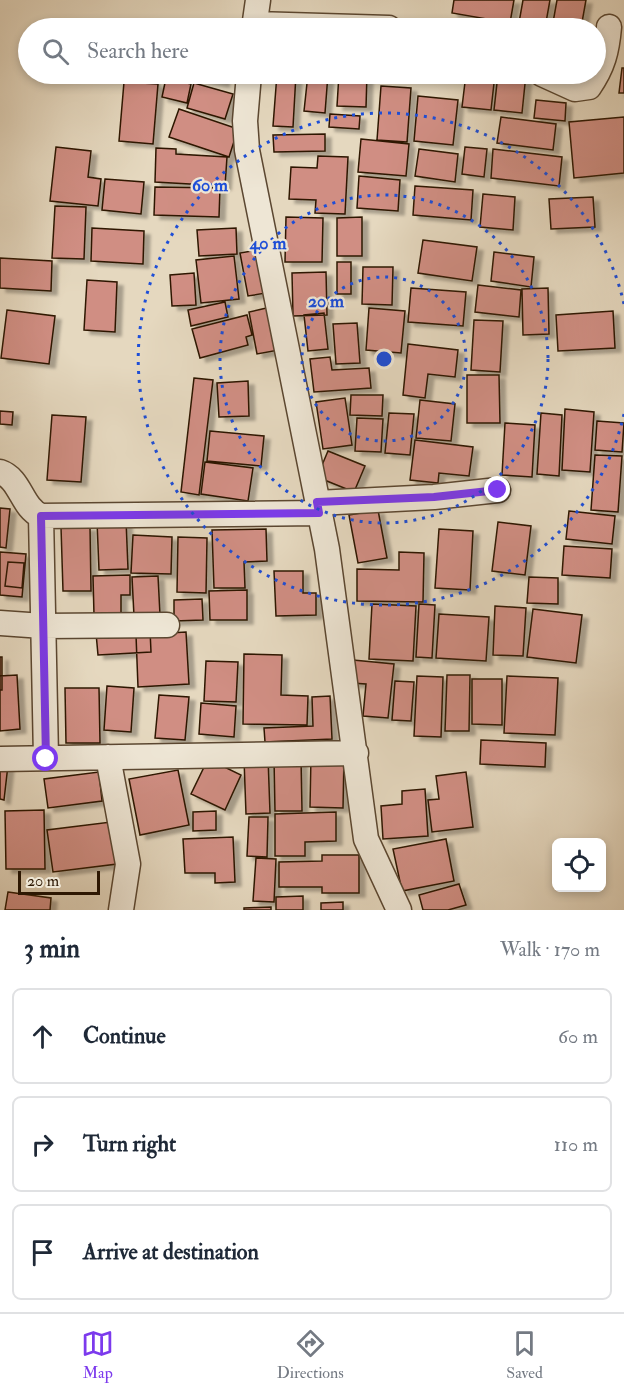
<!DOCTYPE html>
<html lang="en">
<head>
<meta charset="utf-8">
<style>
  body { margin:0; font-family:"IM FELL Double Pica",serif; background:#f6f6f7; color:#1f2937 }
  .controls { position:absolute; right:18px; bottom:18px; display:grid; overflow:hidden; border-radius:9px; box-shadow:0 3px 9px #0003 }
  .controls button { width:54px; height:54px; display:grid; place-items:center; padding:0; border:0; border-bottom:2px solid #e0e1e3; background:#fff; color:#1f2937; font:30px sans-serif }
  .scale { position:absolute; left:18px; bottom:15px; width:82px; box-sizing:border-box; padding-left:6px; border:3px solid #2d1702; border-top:0; font-size:16px; line-height:21px; white-space:nowrap; color:#2d1702; -webkit-text-stroke:4px #eee6d5; paint-order:stroke }
  .stop { position:absolute; width:18px; height:18px; margin:-14px; border:4px solid #7c3aed; border-radius:50%; background:#fff }
  .stop.end { background:#7c3aed; border-color:#fff; box-shadow:0 2px 6px #0008 }
  .list { margin:0; padding:0; list-style:none }
  h2 { display:flex; justify-content:space-between; align-items:center; height:78px; margin:0; padding:0 24px; font-size:26px }
  h2 small { font-size:20px; font-weight:400; color:#747a83 }
  .list li { display:grid; grid-template-columns:39px 1fr auto; gap:18px; align-items:center; box-sizing:border-box; height:96px; margin:0 12px 12px; padding:0 12px; border:2px solid #e0e1e3; border-radius:9px }
  .list b { display:block; font-size:22px; white-space:nowrap }
  .list em { font-size:20px; font-style:normal; color:#747a83 }
  .icon { flex:none; width:33px; height:33px; fill:none; stroke:currentColor; stroke-width:2; stroke-linecap:round; stroke-linejoin:round }
  .map { position:relative; flex:none; width:624px; height:910px; overflow:hidden }
  .search { position:absolute; background:#fff; box-shadow:0 3px 9px #0003; left:18px; right:18px; top:18px; height:66px; display:flex; align-items:center; gap:15px; box-sizing:border-box; padding:0 21px; border-radius:33px; color:#747a83; font-size:22px }
  .sheet { height:402px; background:#fff }
  nav { display:flex; justify-content:space-around; align-items:center; box-sizing:border-box; height:84px; border-top:2px solid #e0e1e3; background:#fff; font-size:16px; color:#747a83 }
  nav a { display:grid; justify-items:center; gap:3px }
  nav .on { color:#7c3aed }
  .map>svg:first-child { display:block }
  .building { fill:#d08e83; stroke:#2d1702; stroke-width:1.5; filter:url(#shadow) }
  .lines { fill:none; stroke-linecap:round; stroke-linejoin:round }
  .street-casing { stroke:#5b4731; stroke-width:27 }
  .street { stroke:#eee6d5; stroke-width:24 }
  .route { stroke:#7c3aed; stroke-width:8 }
  .ring { fill:none; stroke:#1d4ed8; stroke-width:3; stroke-dasharray:3 6 }
  .centre { fill:#1d4ed8; stroke:#eee6d5; stroke-width:3 }
  .ring-label { font-size:18px; text-anchor:middle; font-weight:bold; fill:#1d4ed8; stroke:#eee6d5; stroke-width:4.5; stroke-linejoin:round; paint-order:stroke }
</style>
</head>
<body>
<div class="map">
<svg width="624" height="910" viewBox="0 0 624 910">
  <defs>
    <filter id="shadow"><feDropShadow dx="6" dy="4" stdDeviation="1.5" flood-color="#0004"/></filter>
  </defs>
  <rect width="100%" height="100%" fill="#e5d8bf"/>
  <filter id="stains"><feTurbulence type="fractalNoise" baseFrequency=".00333" numOctaves="4"/><feColorMatrix values="0 0 0 0 .2 0 0 0 0 .09 0 0 0 0 .02 0 0 0 .5 -.17"/></filter>
  <radialGradient id="worn" r=".72"><stop offset=".6" stop-color="#630" stop-opacity="0"/><stop offset="1" stop-color="#630" stop-opacity=".3"/></radialGradient>
  <path class="building" d="M 454,0 L 514,0 L 510,23 L 452,13 Z
    M 523,0 L 550,0 L 545,28 L 518,28 Z
    M 557,0 L 586,0 L 581,28 L 552,28 Z
    M 622,68 L 624,68 L 624,93 L 619,93 Z
    M 111,74 L 154,74 L 153,82 Z
    M 173,74 L 225,74 L 223,83 Z
    M 277,74 L 296,74 L 293,127 L 273,126 Z
    M 308,74 L 328,74 L 325,113 L 304,111 Z
    M 339,74 L 367,74 L 366,107 L 337,106 Z
    M 466,74 L 495,74 L 491,110 L 462,107 Z
    M 498,74 L 526,74 L 522,113 L 494,110 Z
    M 166,78 L 191,84 L 187,103 L 162,97 Z
    M 124,82 L 158,84 L 153,144 L 119,141 Z
    M 194,83 L 233,94 L 225,119 L 187,108 Z
    M 381,86 L 411,88 L 407,142 L 377,140 Z
    M 418,96 L 458,100 L 453,145 L 414,141 Z
    M 536,100 L 566,103 L 565,121 L 534,118 Z
    M 179,109 L 238,129 L 229,157 L 169,137 Z
    M 330,114 L 360,116 L 359,129 L 329,127 Z
    M 501,117 L 556,124 L 553,150 L 497,143 Z
    M 624,117 L 624,173 L 574,178 L 569,122 Z
    M 325,134 L 325,151 L 274,152 L 273,135 Z
    M 361,139 L 409,144 L 406,176 L 358,172 Z
    M 56,147 L 91,151 L 88,177 L 101,179 L 98,206 L 50,201 Z
    M 465,147 L 487,149 L 484,177 L 462,174 Z
    M 156,148 L 176,149 L 176,154 L 227,157 L 225,186 L 155,182 Z
    M 419,149 L 458,154 L 455,182 L 415,176 Z
    M 493,149 L 562,157 L 559,186 L 491,178 Z
    M 318,156 L 348,157 L 345,214 L 315,213 L 316,200 L 289,199 L 291,167 L 317,168 Z
    M 359,176 L 400,180 L 398,211 L 357,208 Z
    M 105,179 L 144,182 L 141,214 L 102,210 Z
    M 415,186 L 473,190 L 471,220 L 413,215 Z
    M 155,187 L 220,188 L 219,217 L 154,215 Z
    M 483,194 L 515,197 L 513,230 L 480,227 Z
    M 593,197 L 595,227 L 551,229 L 549,199 Z
    M 55,206 L 86,207 L 84,259 L 52,258 Z
    M 286,217 L 323,218 L 322,262 L 285,262 Z
    M 362,217 L 362,256 L 337,256 L 337,218 Z
    M 92,228 L 144,231 L 143,264 L 91,261 Z
    M 236,228 L 237,254 L 199,256 L 197,230 Z
    M 423,240 L 477,247 L 472,281 L 418,273 Z
    M 264,249 L 272,292 L 248,296 L 240,253 Z
    M 494,252 L 534,257 L 531,287 L 491,281 Z
    M 234,256 L 239,299 L 201,303 L 196,260 Z
    M 0,258 L 52,261 L 51,291 L 0,288 Z
    M 337,262 L 351,262 L 351,294 L 337,294 Z
    M 363,267 L 393,267 L 392,305 L 362,304 Z
    M 326,272 L 327,315 L 293,316 L 292,273 Z
    M 194,273 L 196,305 L 172,306 L 170,275 Z
    M 87,280 L 117,282 L 115,332 L 84,330 Z
    M 478,285 L 521,290 L 519,317 L 475,312 Z
    M 411,288 L 466,292 L 463,326 L 408,322 Z
    M 548,288 L 549,334 L 523,335 L 522,289 Z
    M 225,302 L 228,317 L 191,326 L 188,310 Z
    M 271,307 L 279,350 L 257,354 L 249,312 Z
    M 369,308 L 405,311 L 401,353 L 366,350 Z
    M 7,310 L 55,316 L 49,364 L 1,358 Z
    M 613,311 L 615,348 L 558,351 L 556,315 Z
    M 324,313 L 328,349 L 308,351 L 304,315 Z
    M 247,315 L 252,335 L 246,337 L 248,345 L 200,358 L 192,329 Z
    M 474,320 L 503,321 L 500,372 L 471,370 Z
    M 357,323 L 360,363 L 336,364 L 333,324 Z
    M 408,344 L 458,350 L 455,377 L 428,374 L 425,398 L 403,395 Z
    M 330,357 L 332,370 L 369,368 L 371,388 L 314,392 L 310,359 Z
    M 467,375 L 499,375 L 500,423 L 467,423 Z
    M 194,378 L 213,380 L 199,495 L 181,492 Z
    M 248,381 L 249,416 L 219,417 L 217,383 Z
    M 351,395 L 383,395 L 382,416 L 350,415 Z
    M 345,398 L 352,445 L 323,449 L 316,402 Z
    M 420,400 L 455,404 L 451,441 L 416,438 Z
    M 565,409 L 594,412 L 590,472 L 562,470 Z
    M 0,411 L 13,412 L 12,425 L 0,424 Z
    M 389,413 L 414,414 L 410,455 L 385,453 Z
    M 541,413 L 562,415 L 559,476 L 537,474 Z
    M 52,415 L 86,417 L 81,482 L 47,480 Z
    M 357,418 L 383,419 L 381,452 L 355,451 Z
    M 597,421 L 624,423 L 622,452 L 595,450 Z
    M 505,423 L 535,425 L 532,477 L 502,475 Z
    M 210,431 L 264,436 L 261,466 L 207,461 Z
    M 415,440 L 473,447 L 469,476 L 439,473 L 438,483 L 410,480 Z
    M 328,451 L 365,466 L 354,492 L 317,477 Z
    M 595,455 L 622,456 L 618,512 L 591,510 Z
    M 205,462 L 253,468 L 248,501 L 201,494 Z
    M 0,508 L 10,509 L 6,548 L 0,547 Z
    M 378,510 L 387,558 L 358,563 L 349,515 Z
    M 569,511 L 615,516 L 612,544 L 566,539 Z
    M 126,520 L 128,569 L 99,570 L 97,521 Z
    M 498,522 L 531,526 L 525,575 L 492,571 Z
    M 61,527 L 90,527 L 91,591 L 63,591 Z
    M 266,529 L 267,561 L 244,562 L 245,588 L 214,588 L 212,530 Z
    M 439,529 L 473,531 L 470,590 L 435,588 Z
    M 133,535 L 172,537 L 171,574 L 131,573 Z
    M 178,537 L 207,538 L 206,593 L 177,592 Z
    M 564,546 L 612,549 L 610,578 L 562,575 Z
    M 0,552 L 26,554 L 22,597 L 0,595 Z
    M 399,552 L 424,553 L 423,602 L 357,601 L 357,569 L 399,570 Z
    M 8,562 L 24,563 L 22,588 L 5,586 Z
    M 274,571 L 303,571 L 303,593 L 316,593 L 316,615 L 276,616 Z
    M 130,575 L 130,595 L 121,595 L 121,614 L 94,615 L 93,576 Z
    M 158,576 L 160,615 L 134,616 L 132,577 Z
    M 529,577 L 558,578 L 558,604 L 527,603 Z
    M 247,590 L 247,620 L 210,620 L 209,591 Z
    M 202,599 L 203,620 L 174,621 L 174,600 Z
    M 372,604 L 416,606 L 413,661 L 369,659 Z
    M 419,604 L 435,605 L 432,658 L 416,657 Z
    M 495,606 L 526,608 L 523,656 L 493,655 Z
    M 533,609 L 582,615 L 576,663 L 527,657 Z
    M 439,614 L 489,617 L 486,661 L 436,658 Z
    M 150,630 L 151,652 L 98,655 L 96,633 Z
    M 186,632 L 189,684 L 138,687 L 136,635 Z
    M 244,654 L 282,655 L 281,695 L 308,696 L 307,725 L 243,724 Z
    M 0,657 L 2,657 L 2,690 L 0,690 Z
    M 353,660 L 394,664 L 388,718 L 363,716 L 366,684 L 351,683 Z
    M 206,661 L 238,662 L 236,702 L 204,701 Z
    M 17,675 L 20,729 L 0,731 L 0,676 Z
    M 447,675 L 470,675 L 469,731 L 445,731 Z
    M 417,676 L 443,677 L 441,737 L 414,736 Z
    M 507,676 L 558,678 L 555,735 L 504,733 Z
    M 472,679 L 502,679 L 502,725 L 472,724 Z
    M 395,681 L 414,682 L 411,721 L 392,720 Z
    M 107,686 L 134,688 L 131,732 L 104,730 Z
    M 65,688 L 99,688 L 100,743 L 66,743 Z
    M 159,695 L 189,697 L 185,740 L 155,738 Z
    M 330,696 L 332,739 L 265,742 L 264,728 L 313,726 L 312,697 Z
    M 201,703 L 236,706 L 234,737 L 199,734 Z
    M 481,740 L 546,743 L 545,767 L 480,764 Z
    M 311,756 L 344,757 L 343,808 L 310,807 Z
    M 268,757 L 270,813 L 246,814 L 244,759 Z
    M 301,758 L 302,811 L 275,811 L 274,759 Z
    M 208,759 L 241,775 L 225,810 L 191,794 Z
    M 0,764 L 8,765 L 4,800 L 0,799 Z
    M 178,770 L 189,825 L 140,835 L 129,779 Z
    M 99,772 L 102,801 L 48,808 L 44,779 Z
    M 466,772 L 473,827 L 432,832 L 428,800 L 439,799 L 436,776 Z
    M 425,789 L 428,836 L 383,839 L 381,806 L 402,804 L 402,791 Z
    M 44,810 L 45,869 L 6,869 L 5,811 Z
    M 216,811 L 216,830 L 193,831 L 193,812 Z
    M 336,812 L 336,841 L 305,842 L 305,856 L 275,856 L 275,814 Z
    M 249,817 L 268,817 L 267,857 L 247,856 Z
    M 111,822 L 117,864 L 53,872 L 47,830 Z
    M 233,837 L 235,882 L 215,883 L 215,873 L 185,873 L 183,839 Z
    M 446,839 L 454,881 L 402,891 L 393,849 Z
    M 322,855 L 359,855 L 359,893 L 322,893 L 322,887 L 279,887 L 279,862 L 322,861 Z
    M 256,858 L 276,859 L 274,902 L 253,901 Z
    M 459,884 L 466,905 L 448,910 L 423,910 L 419,895 Z
    M 8,892 L 51,898 L 50,910 L 5,910 Z
    M 303,896 L 303,910 L 276,910 L 276,897 Z
    M 343,902 L 343,910 L 321,910 L 321,903 Z
    M 271,907 L 271,910 L 244,910 L 244,908 Z"/>
  <g class="lines">
    <g class="street-casing">
      <path id="street" d="M 255,24 L 389,28
        M 254,28 L 258,0
        M 249,74 L 245,121 L 247,150 L 327,549 L 366,839 L 399,910
        M 542,74 L 575,89 L 589,87 C 603,67 607,51 609,27
        M 0,472 C 21,479 21,507 41,516 L 319,513
        M 317,503 L 434,497 L 498,490
        M 41,516 L 46,758
        M 0,623 L 43,626 L 167,625
        M 108,757 L 128,864 L 121,910
        M 0,759 L 356,753"/>
    </g>
    <use href="#street" class="street"/>
  </g>
  <g class="lines">
    <path class="route" d="M 46,759 L 41,516 L 319,513 L 317,502 L 434,497 L 498,490"/>
  </g>
  <g class="ring">
    <circle cx="384" cy="359" r="82"/>
    <circle cx="384" cy="359" r="164"/>
    <path d="M624 414A246 246 0 1 1 624 304"/>
  </g>
  <circle cx="384" cy="359" r="9" class="centre"/>
  <g class="ring-label">
    <text x="210" y="191">60 m</text>
    <text x="268" y="249">40 m</text>
    <text x="326" y="307">20 m</text>
  </g>
  <rect width="100%" height="100%" filter="url(#stains)"/>
  <rect width="100%" height="100%" fill="url(#worn)"/>
</svg>
<div class="controls">
<button><svg class="icon" aria-label="locate" viewBox="0 0 24 24"><circle cx="12" cy="12" r="6"/><path d="M12 2v4M12 18v4M2 12h4M18 12h4"/></svg></button>
</div>
<div class="scale">20 m</div>
<div class="stop" style="left:46px;top:759px"></div>
<div class="stop end" style="left:498px;top:490px"></div>
<div class="search"><svg class="icon" aria-label="search" viewBox="0 0 24 24"><circle cx="10" cy="10" r="6"/><path d="M15 15l6 6"/></svg>Search here</div>
</div>
<section class="sheet">
<h2>3 min<small>Walk · 170 m</small></h2>
<ul class="list">
<li><svg class="icon" aria-label="ahead" viewBox="0 0 24 24"><path d="M12 20V5M6 11l6-6 6 6"/></svg><div><b>Continue</b></div><em>60 m</em></li>
<li><svg class="icon" aria-label="right" viewBox="0 0 24 24"><path d="M7 20v-9h11M14 6l5 5-5 5"/></svg><div><b>Turn right</b></div><em>110 m</em></li>
<li><svg class="icon" aria-label="arrive" viewBox="0 0 24 24"><path d="M6 21V4h12l-3 4 3 4H6"/></svg><div><b>Arrive at destination</b></div></li>
</ul>
</section>
<nav>
<a class="on"><svg class="icon" aria-label="map" viewBox="0 0 24 24"><path d="M3 6l6-2 6 2 6-2v14l-6 2-6-2-6 2zM9 4v14M15 6v14"/></svg>Map</a>
<a><svg class="icon" aria-label="directions" viewBox="0 0 24 24"><path d="M12 3l9 9-9 9-9-9zM9 14v-3h6M13 9l2 2-2 2"/></svg>Directions</a>
<a><svg class="icon" aria-label="saved" viewBox="0 0 24 24"><path d="M7 4h10v16l-5-4-5 4z"/></svg>Saved</a>
</nav>
</body>
</html>
